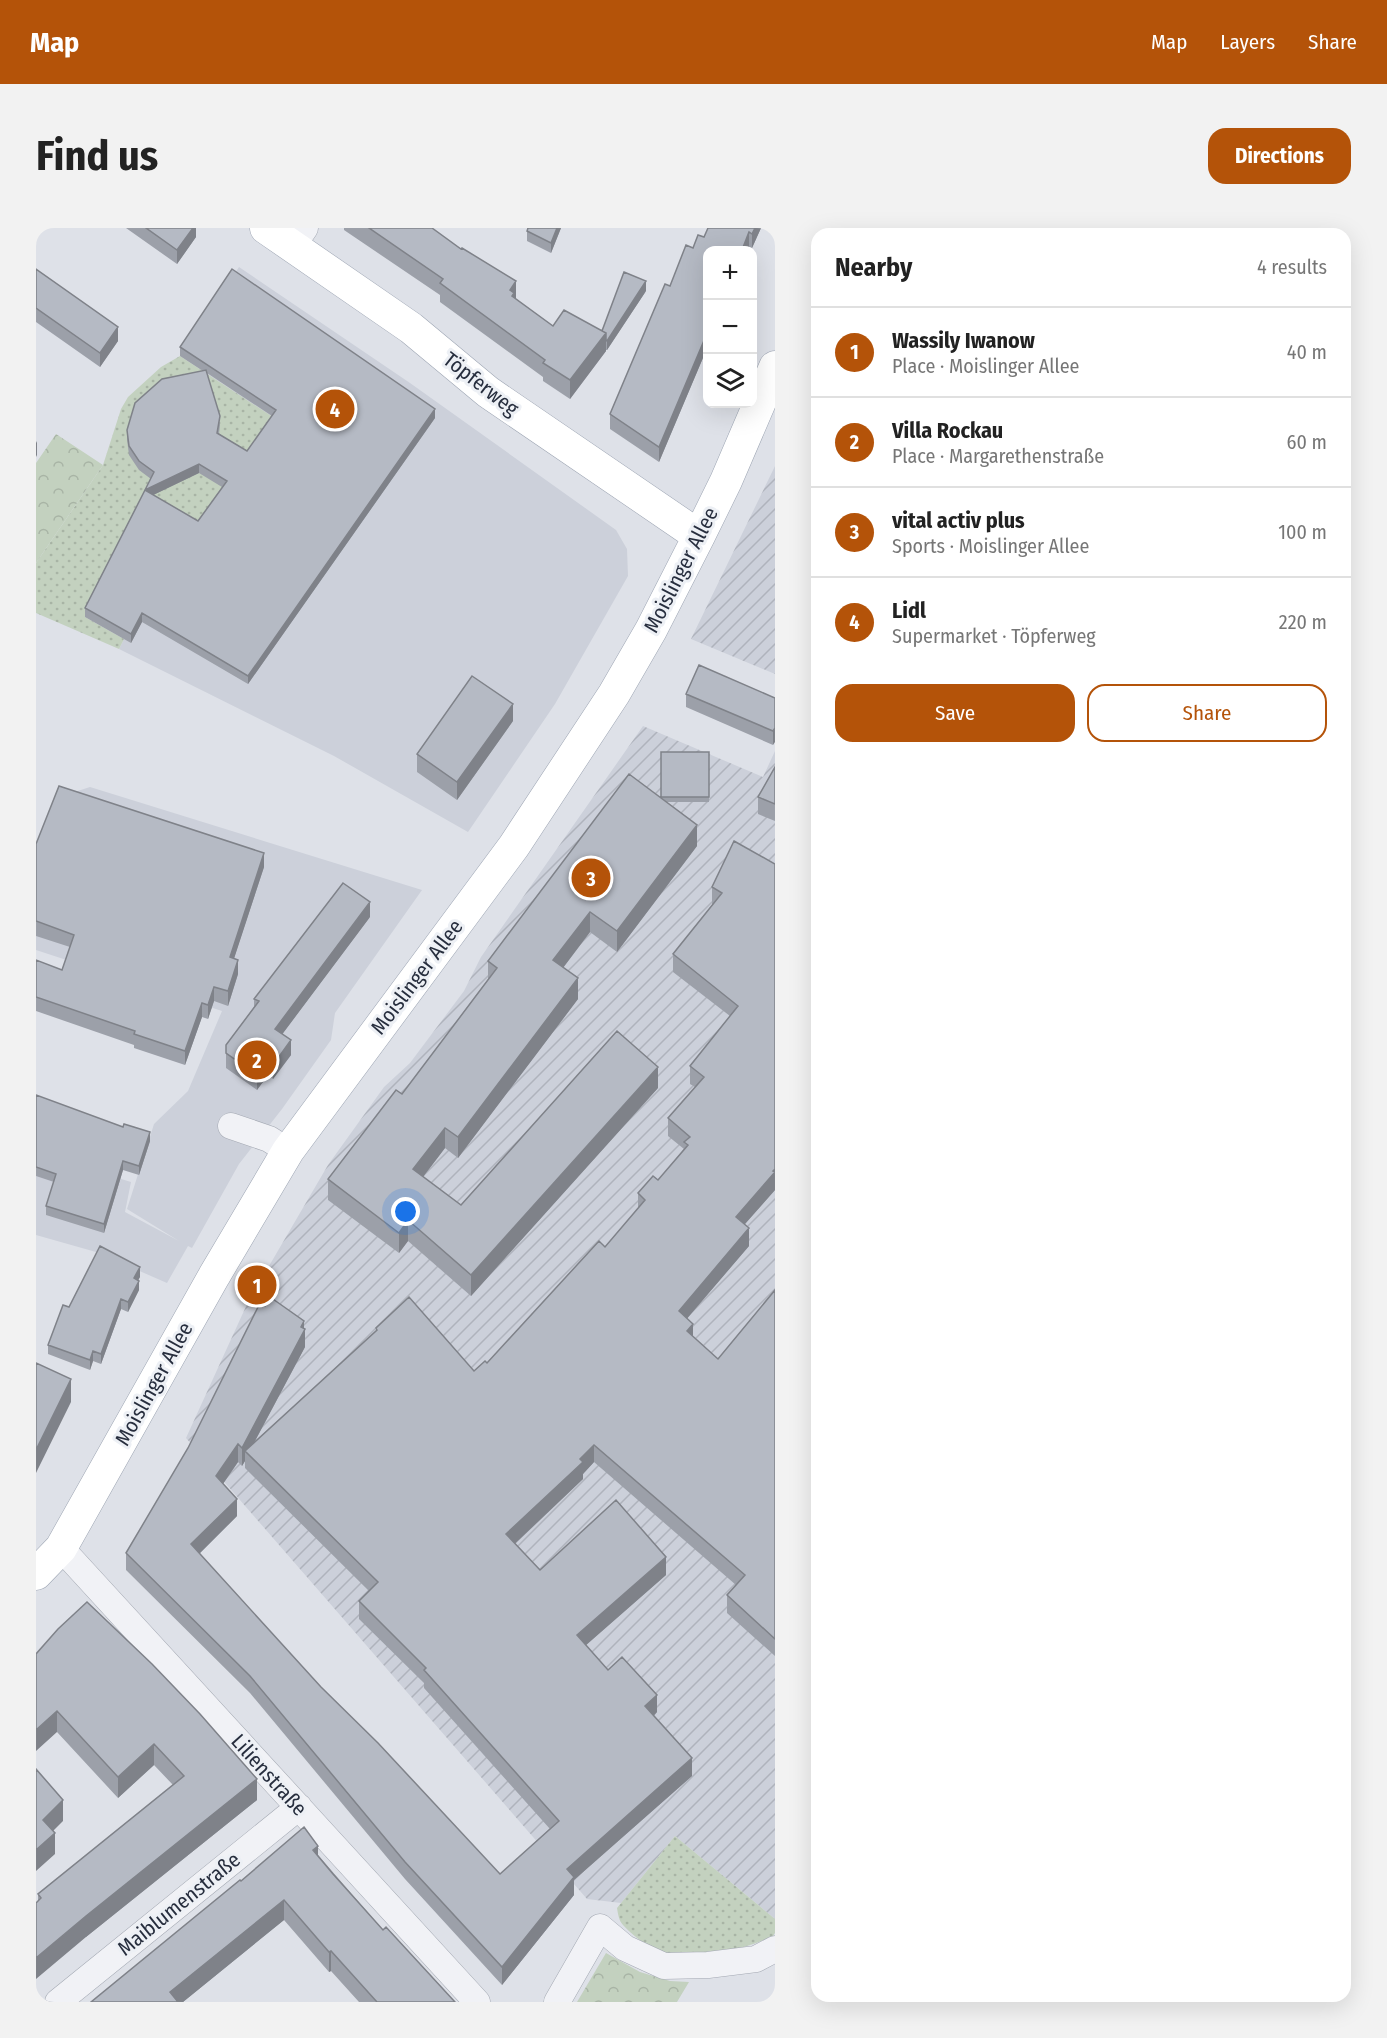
<!DOCTYPE html>
<html lang="en">
<head>
<meta charset="utf-8">
<style>
  body { margin:0; font-family:"Fira Sans Condensed",sans-serif; background:#f2f2f2; color:#222 }
  .controls { position:absolute; right:18px; top:18px; display:grid; overflow:hidden; border-radius:12px; box-shadow:0 6px 24px #0002 }
  .controls button { width:54px; height:54px; display:grid; place-items:center; padding:0; border:0; border-bottom:2px solid #e0e0e0; background:#fff; color:#222; font:30px sans-serif }
  .you { position:absolute; left:370px; top:984px; width:21px; height:21px; margin:-15px; border:4px solid #fff; border-radius:50%; background:#1a73e8; box-shadow:0 0 0 9px #1a73e833 }
  .badge { display:grid; place-items:center; width:39px; height:39px; border-radius:50%; background:#b45309; color:#fff; font-size:20px; font-weight:700 }
  .pin { position:absolute; translate:-50% -50%; border:3px solid #fff; box-shadow:0 2px 6px #0006 }
  .list { margin:0; padding:0; list-style:none }
  h2 { display:flex; justify-content:space-between; align-items:center; height:78px; margin:0; padding:0 24px; font-size:26px }
  h2 small { font-size:20px; font-weight:400; color:#767676 }
  .list li { display:grid; grid-template-columns:39px 1fr auto; gap:18px; align-items:center; box-sizing:border-box; height:90px; padding:0 24px; border-top:2px solid #e0e0e0 }
  .list b { display:block; font-size:22px; white-space:nowrap }
  .list p { margin:0; font-size:20px; white-space:nowrap; color:#767676 }
  .list em { font-size:20px; font-style:normal; color:#767676 }
  .actions { display:flex; gap:12px; padding:18px 24px }
  .actions a { flex:1; padding:14px 0; border:2px solid #b45309; border-radius:18px; text-align:center; font-size:21px; color:#b45309 }
  .actions .main { background:#b45309; color:#fff }
  .icon { flex:none; width:33px; height:33px; fill:none; stroke:currentColor; stroke-width:2; stroke-linecap:round; stroke-linejoin:round }
  .map { position:relative; flex:none; width:739px; height:1774px; overflow:hidden; border-radius:18px }
  header { display:flex; align-items:center; gap:36px; box-sizing:border-box; height:84px; padding:0 30px; background:#b45309; color:#fff }
  header strong { font-size:28px }
  nav { display:flex; gap:33px; margin-inline-start:auto; font-size:21px }
  .intro { display:flex; align-items:center; justify-content:space-between; box-sizing:border-box; height:144px; padding:0 36px }
  h1 { margin:0; font-size:42px }
  .button { padding:15px 27px; border-radius:18px; background:#b45309; color:#fff; font-size:21px; font-weight:700 }
  main { display:flex; gap:36px; padding:0 36px }
  aside { flex:1; background:#fff; border-radius:18px; box-shadow:0 6px 24px #0002 }
  .map>svg:first-child { display:block }
  .built { fill:#ccd0da }
  .industrial { fill:url(#industrial-furrows) }
  .grass { fill:url(#grass-dots) }
  .park { fill:url(#park-crowns) }
  .lines { fill:none; stroke-linecap:round; stroke-linejoin:round }
  .minor-casing { stroke:#a3a8b2; stroke-width:27 }
  .major-casing { stroke:#9da5b3; stroke-width:33 }
  .minor { stroke:#f1f2f6; stroke-width:26 }
  .major { stroke:#fff; stroke-width:32 }
  .wall { fill:#9ca0a9; fill-rule:evenodd }
  .shaded-wall { fill:#7f8289 }
  .building { fill:#b5bac4; stroke:#7f8289; stroke-width:1.5 }
  .labels { text-anchor:middle; stroke-width:6; stroke-linejoin:round; paint-order:stroke }
  .street-label { font-size:21px; fill:#272e3e; stroke:#edf0f5 }
</style>
</head>
<body>
<header>
<strong>Map</strong>
<nav><a>Map</a><a>Layers</a><a>Share</a></nav>
</header>
<div class="intro"><h1>Find us</h1><a class="button">Directions</a></div>
<main>
<div class="map">
<svg width="739" height="1774" viewBox="0 0 739 1774">
  <defs>
    <pattern id="industrial-furrows" width="10" height="10" patternUnits="userSpaceOnUse" patternTransform="scale(1.5)"><rect width="10" height="10" fill="#ccd0da"/><path d="M-1 1l2-2M0 10L10 0M9 11l2-2" fill="none" stroke="#afb3bc"/></pattern>
    <pattern id="grass-dots" width="8" height="8" patternUnits="userSpaceOnUse" patternTransform="scale(1.5)"><rect width="8" height="8" fill="#c3d1bf"/><path d="M2 2h.1M6 6h.1" fill="none" stroke="#a8b4a5" stroke-width="1.8" stroke-linecap="round"/></pattern>
    <pattern id="park-crowns" width="20" height="18" patternUnits="userSpaceOnUse" patternTransform="scale(1.5)"><rect width="20" height="18" fill="#c3d1bf"/><path d="M2 6a3 3 0 1 1 6 0M12 15a3 3 0 1 1 6 0" fill="none" stroke="#a8b4a5"/></pattern>
  </defs>
  <rect width="100%" height="100%" fill="#dee1e8"/>
  <path class="built" d="M 203,39 L 374,155 L 580,302 L 591,321 L 592,348 L 519,476 L 432,604 L 298,528 L 83,421 L 88,411 L 49,389 L 239,191 L 144,128 Z
    M 54,559 L 386,662 L 299,785 L 295,812 L 246,881 L 203,936 L 156,1020 L 152,1018 L 131,1055 L 60,1024 L 0,1007 L 0,925 L 95,954 L 89,984 L 143,1013 L 91,981 L 118,896 L 152,863 L 186,783 L 0,722 L 0,623 L 20,570 Z"/>
  <path class="industrial" d="M 739,238 L 739,446 L 655,411 Z
    M 607,498 L 727,549 L 739,523 L 739,1691 L 639,1608 L 585,1675 L 551,1671 L 150,1210 L 212,1074 L 292,937 L 348,859 L 374,835 L 428,763 L 445,729 Z"/>
  <path class="grass" d="M 144,128 L 240,191 L 162,302 L 49,389 L 88,411 L 83,421 L 0,385 L 0,335 L 67,237 L 85,181 L 92,169 L 125,139 Z
    M 639,1608 L 739,1691 L 739,1705 L 737,1708 C 708,1722 671,1729 638,1727 C 620,1726 599,1710 587,1697 C 583,1693 582,1686 581,1680 Z"/>
  <path class="park" d="M 20,206 L 67,237 L 0,335 L 0,235 Z
    M 570,1725 L 604,1744 L 634,1753 L 653,1754 L 641,1774 L 541,1774 Z"/>
  <g class="lines">
    <g class="minor-casing">
      <path id="minor" d="M 257,17 L 269,0
        M 195,898 L 233,911 L 252,923
        M 25,1320 L 441,1774
        M 22,1774 L 263,1579
        M 521,1774 L 564,1699 L 589,1720 L 628,1738 L 672,1737 L 720,1731 L 739,1721"/>
    </g>
    <g class="major-casing">
      <path id="major" d="M 230,0 L 375,100 L 452,164 L 663,308
        M 0,1346 L 25,1320 L 178,1048 L 252,923 L 478,618 L 578,466 L 615,402 L 663,308 L 690,253 L 739,139"/>
    </g>
    <use href="#minor" class="minor"/>
    <use href="#major" class="major"/>
  </g>
  <path class="wall" d="M 90,0 L 160,0 L 160,9 L 141,36 Z
    M 308,0 L 396,0 L 480,71 L 517,98 L 566,103 L 610,63 L 571,122 L 570,122 L 570,123 L 534,171 L 507,153 L 507,149 L 404,74 L 404,67 L 308,2 Z
    M 492,0 L 525,0 L 515,25 L 491,13 L 491,3 Z
    M 725,0 L 716,20 L 713,19 L 672,22 L 672,118 L 623,234 L 574,201 L 574,186 L 634,58 L 657,20 L 668,9 Z
    M 0,41 L 82,113 L 64,139 L 0,94 Z
    M 144,119 L 399,190 L 212,456 L 106,394 L 95,415 L 49,389 L 49,380 L 115,251 L 103,242 L 93,227 L 91,211 L 91,202 L 167,143 L 144,128 ZM 171,145 L 236,188 L 211,223 L 183,206 L 184,197 ZM 163,245 L 186,259 L 162,293 L 117,267 Z
    M 650,466 L 739,470 L 737,517 L 650,479 Z
    M 477,493 L 421,572 L 381,544 L 381,526 Z
    M 625,524 L 673,524 L 673,574 L 630,574 L 661,618 L 581,724 L 554,704 L 527,740 L 542,771 L 422,930 L 409,920 L 387,949 L 425,977 L 622,860 L 435,1068 L 372,1013 L 363,1025 L 292,972 L 292,951 L 366,866 L 452,751 L 452,733 L 625,570 Z
    M 739,539 L 739,593 L 722,586 L 722,569 Z
    M 0,616 L 228,639 L 198,730 L 202,746 L 192,778 L 178,773 L 172,791 L 166,789 L 149,837 L 98,820 L 98,817 L 0,783 L 0,732 L 26,742 L 34,719 L 0,708 Z
    M 739,636 L 739,962 L 709,996 L 713,1018 L 651,1090 L 657,1109 L 682,1131 L 739,1062 L 739,1428 L 691,1385 L 691,1367 L 700,1357 L 558,1234 L 547,1246 L 547,1251 L 479,1316 L 504,1342 L 630,1347 L 550,1417 L 572,1442 L 621,1484 L 618,1488 L 656,1548 L 538,1652 L 538,1667 L 466,1757 L 369,1651 L 214,1465 L 90,1342 L 90,1325 L 268,1100 L 269,1119 L 219,1213 L 340,1103 L 340,1100 L 438,1143 L 451,1135 L 569,1019 L 602,981 L 602,965 L 622,952 L 648,921 L 632,908 L 632,890 L 659,859 L 654,856 L 654,838 L 694,788 L 637,744 L 637,726 L 676,677 L 676,659 ZM 209,1233 L 209,1240 L 333,1363 L 323,1373 L 323,1391 L 388,1455 L 388,1460 L 514,1601 L 464,1646 L 285,1459 L 163,1326 L 201,1288 L 187,1256 L 202,1234 L 206,1238 Z
    M 334,689 L 246,806 L 255,827 L 237,851 L 232,847 L 221,862 L 190,840 L 190,817 L 218,779 L 218,771 Z
    M 0,867 L 114,913 L 103,947 L 87,942 L 68,1005 L 10,987 L 10,978 L 18,954 L 0,948 Z
    M 104,1049 L 102,1052 L 103,1062 L 92,1084 L 85,1081 L 65,1136 L 57,1133 L 54,1142 L 12,1126 L 12,1117 L 33,1079 Z
    M 0,1426 L 221,1572 L 50,1709 L 2,1673 L 2,1666 L 137,1557 L 118,1537 L 82,1570 L 21,1504 Z
    M 282,1627 L 347,1702 L 419,1774 L 323,1774 L 295,1743 L 293,1744 L 248,1692 L 147,1774 L 55,1774 L 205,1653 Z"/>
  <path class="shaded-wall" d="M 157,0 L 160,0 L 160,9 L 141,36 L 141,22 Z
    M 521,0 L 525,0 L 515,25 L 515,15 Z
    M 719,0 L 725,0 L 716,20 L 716,6 Z
    M 713,4 L 713,19 L 712,22 L 706,22 Z
    M 480,53 L 480,72 L 478,74 L 474,62 Z
    M 610,53 L 610,63 L 571,122 L 571,113 Z
    M 82,99 L 82,113 L 64,139 L 64,125 Z
    M 672,103 L 672,118 L 623,234 L 623,219 Z
    M 570,105 L 570,123 L 534,171 L 534,152 Z
    M 399,181 L 399,190 L 212,456 L 212,448 Z
    M 1,213 L 1,227 L 0,229 L 0,215 Z
    M 163,236 L 163,245 L 109,271 L 109,262 Z
    M 106,385 L 106,394 L 95,415 L 95,406 Z
    M 477,476 L 477,493 L 421,572 L 421,554 Z
    M 739,500 L 739,514 L 737,517 L 737,503 Z
    M 661,597 L 661,618 L 581,724 L 581,703 Z
    M 228,625 L 228,639 L 194,743 L 194,729 Z
    M 334,674 L 334,689 L 239,816 L 239,801 Z
    M 554,684 L 554,704 L 517,753 L 517,732 Z
    M 202,732 L 202,746 L 192,778 L 192,763 Z
    M 542,750 L 542,771 L 422,930 L 422,909 Z
    M 178,759 L 178,773 L 172,791 L 172,777 Z
    M 166,775 L 166,789 L 149,837 L 149,823 Z
    M 255,812 L 255,827 L 237,851 L 237,837 Z
    M 232,832 L 232,847 L 221,862 L 221,847 Z
    M 622,839 L 622,860 L 435,1068 L 435,1047 Z
    M 409,900 L 409,920 L 377,962 L 377,941 Z
    M 114,904 L 114,913 L 103,947 L 103,938 Z
    M 87,933 L 87,942 L 68,1005 L 68,996 Z
    M 739,941 L 739,962 L 700,1006 L 700,989 Z
    M 372,992 L 372,1013 L 363,1025 L 363,1005 Z
    M 713,1000 L 713,1018 L 643,1100 L 643,1083 Z
    M 104,1039 L 104,1049 L 98,1060 L 98,1050 Z
    M 103,1053 L 103,1062 L 92,1084 L 92,1074 Z
    M 85,1071 L 85,1081 L 65,1136 L 65,1126 Z
    M 268,1093 L 268,1104 L 269,1101 L 269,1119 L 212,1226 L 209,1223 L 209,1233 L 206,1238 L 206,1220 Z
    M 657,1096 L 657,1113 L 651,1103 Z
    M 57,1123 L 57,1133 L 54,1142 L 54,1132 Z
    M 35,1151 L 35,1174 L 0,1245 L 0,1222 Z
    M 202,1216 L 202,1234 L 180,1266 L 180,1248 Z
    M 558,1217 L 558,1234 L 547,1246 L 547,1251 L 470,1324 L 470,1306 Z
    M 201,1271 L 201,1288 L 155,1334 L 155,1316 Z
    M 630,1329 L 630,1347 L 541,1425 L 541,1407 Z
    M 621,1467 L 621,1484 L 609,1496 L 609,1478 Z
    M 21,1483 L 21,1504 L 0,1523 L 0,1502 Z
    M 118,1516 L 118,1537 L 82,1570 L 82,1549 Z
    M 656,1530 L 656,1548 L 538,1652 L 538,1667 L 466,1757 L 466,1739 L 531,1641 Z
    M 221,1551 L 221,1572 L 50,1709 L 0,1751 L 0,1730 L 50,1688 Z
    M 27,1572 L 27,1593 L 7,1613 L 7,1592 Z
    M 19,1605 L 19,1626 L 0,1643 L 0,1622 Z
    M 282,1618 L 282,1638 L 277,1622 Z
    M 248,1672 L 248,1692 L 147,1774 L 134,1774 L 134,1764 Z
    M 295,1723 L 295,1743 L 293,1744 L 293,1724 Z"/>
  <path class="building" d="M 110,0 L 157,0 L 141,22 Z
    M 333,0 L 396,0 L 425,21 L 426,20 L 480,53 L 474,62 L 478,65 L 476,68 L 517,98 L 528,82 L 570,105 L 534,152 L 507,135 L 509,132 L 404,55 L 407,51 Z
    M 492,0 L 521,0 L 515,15 L 491,3 Z
    M 672,0 L 719,0 L 716,6 L 713,4 L 706,22 L 672,22 L 672,103 L 623,219 L 574,186 L 629,56 L 634,58 L 650,17 L 657,20 L 662,7 L 668,9 Z
    M 0,41 L 82,99 L 64,125 L 0,80 Z
    M 196,41 L 399,181 L 212,448 L 106,385 L 95,406 L 49,380 L 109,262 L 162,293 L 191,253 L 163,236 L 109,262 L 118,244 L 103,233 L 93,218 L 91,202 L 99,175 L 126,151 L 170,142 L 184,188 L 181,205 L 211,223 L 240,182 L 144,119 Z
    M 588,44 L 610,53 L 571,113 L 570,112 L 570,105 L 566,103 Z
    M 663,437 L 739,470 L 739,500 L 737,503 L 650,466 Z
    M 436,448 L 477,476 L 421,554 L 381,526 Z
    M 625,524 L 673,524 L 673,569 L 625,569 Z
    M 739,539 L 739,576 L 722,569 Z
    M 593,546 L 661,597 L 581,703 L 554,684 L 517,732 L 542,750 L 422,909 L 409,900 L 377,941 L 425,977 L 581,803 L 622,839 L 435,1047 L 372,992 L 363,1005 L 292,951 L 360,862 L 366,866 L 461,740 L 452,733 Z
    M 23,558 L 228,625 L 194,729 L 202,732 L 192,763 L 178,759 L 172,777 L 166,775 L 149,823 L 98,806 L 99,803 L 0,769 L 0,732 L 26,742 L 38,707 L 0,693 L 0,616 Z
    M 698,613 L 739,636 L 739,941 L 737,943 L 739,944 L 700,989 L 713,1000 L 643,1083 L 657,1096 L 651,1103 L 682,1131 L 739,1062 L 739,1411 L 691,1367 L 709,1347 L 558,1217 L 544,1231 L 547,1234 L 470,1306 L 504,1342 L 580,1272 L 630,1329 L 541,1407 L 572,1442 L 586,1429 L 621,1467 L 609,1478 L 656,1530 L 531,1641 L 538,1649 L 466,1739 L 369,1634 L 214,1448 L 90,1325 L 152,1220 L 224,1075 L 229,1078 L 234,1069 L 268,1093 L 265,1099 L 269,1101 L 206,1220 L 202,1216 L 180,1248 L 201,1271 L 155,1316 L 285,1459 L 342,1515 L 464,1646 L 523,1593 L 388,1442 L 390,1440 L 323,1373 L 342,1354 L 209,1223 L 341,1102 L 340,1100 L 373,1069 L 438,1143 L 449,1133 L 451,1135 L 563,1013 L 569,1019 L 609,972 L 602,965 L 617,948 L 622,952 L 652,917 L 648,914 L 654,909 L 632,890 L 668,849 L 654,838 L 702,778 L 637,726 L 686,665 L 676,659 Z
    M 307,655 L 334,674 L 239,801 L 255,812 L 237,837 L 232,832 L 221,847 L 190,825 L 190,817 L 223,773 L 218,771 Z
    M 0,867 L 87,899 L 88,896 L 114,904 L 103,938 L 87,933 L 68,996 L 10,978 L 20,946 L 0,939 Z
    M 64,1018 L 104,1039 L 98,1050 L 103,1053 L 92,1074 L 85,1071 L 65,1126 L 57,1123 L 54,1132 L 12,1117 L 27,1077 L 33,1079 Z
    M 0,1135 L 35,1151 L 0,1222 Z
    M 51,1374 L 116,1436 L 164,1486 L 221,1551 L 50,1688 L 0,1730 L 0,1675 L 5,1670 L 2,1666 L 148,1548 L 118,1516 L 82,1549 L 21,1483 L 0,1502 L 0,1426 L 22,1401 Z
    M 0,1541 L 27,1572 L 7,1592 L 19,1605 L 0,1622 Z
    M 268,1599 L 282,1618 L 277,1622 L 297,1646 L 347,1702 L 350,1699 L 419,1774 L 341,1774 L 295,1723 L 293,1724 L 248,1672 L 134,1764 L 142,1774 L 55,1774 L 204,1652 L 205,1653 Z"/>
  <g class="labels">
    <g class="street-label">
      <text transform="translate(445 156) rotate(38)" y="7">Töpferweg</text>
      <text transform="translate(645 342) rotate(-63)" y="7">Moislinger Allee</text>
      <text transform="translate(381 749) rotate(-53)" y="7">Moislinger Allee</text>
      <text transform="translate(118 1156) rotate(-61)" y="7">Moislinger Allee</text>
      <text transform="translate(233 1547) rotate(48)" y="7">Lilienstraße</text>
      <text transform="translate(143 1676) rotate(-39)" y="7">Maiblumenstraße</text>
    </g>
  </g>
</svg>
<div class="controls">
<button>+</button>
<button>−</button>
<button><svg class="icon" aria-label="layers" viewBox="0 0 24 24"><path d="M12 4l9 5-9 5-9-5zM3 14l9 5 9-5"/></svg></button>
</div>
<div class="you"></div>
<div class="pin badge" style="left:221px;top:1057px">1</div>
<div class="pin badge" style="left:221px;top:832px">2</div>
<div class="pin badge" style="left:555px;top:650px">3</div>
<div class="pin badge" style="left:299px;top:181px">4</div>
</div>
<aside>
<h2>Nearby<small>4 results</small></h2>
<ul class="list">
<li><span class="badge">1</span><div><b>Wassily Iwanow</b><p>Place · Moislinger Allee</p></div><em>40 m</em></li>
<li><span class="badge">2</span><div><b>Villa Rockau</b><p>Place · Margarethenstraße</p></div><em>60 m</em></li>
<li><span class="badge">3</span><div><b>vital activ plus</b><p>Sports · Moislinger Allee</p></div><em>100 m</em></li>
<li><span class="badge">4</span><div><b>Lidl</b><p>Supermarket · Töpferweg</p></div><em>220 m</em></li>
</ul>
<div class="actions"><a class="main">Save</a><a>Share</a></div>
</aside>
</main>
</body>
</html>
